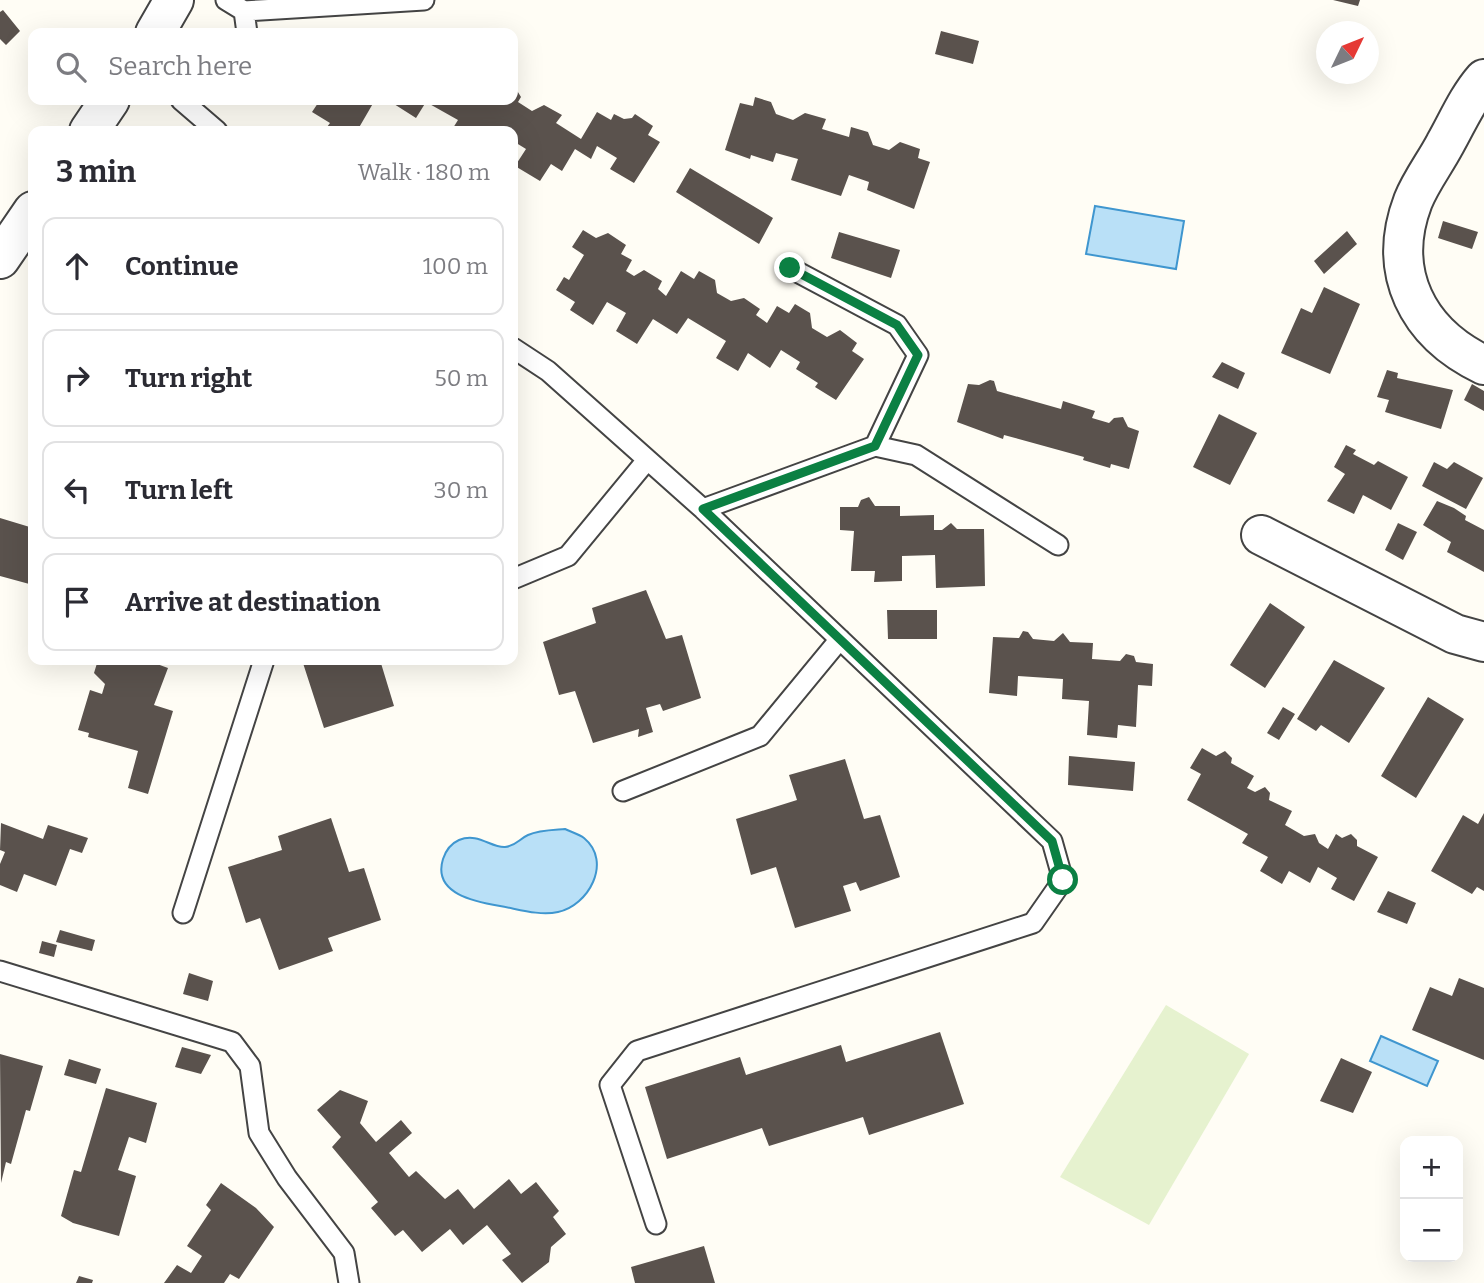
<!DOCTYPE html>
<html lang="en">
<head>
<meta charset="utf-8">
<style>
  body { margin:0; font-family:Bitter,serif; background:#f7f7f7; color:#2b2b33 }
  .controls { position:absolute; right:21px; bottom:21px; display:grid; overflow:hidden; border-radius:14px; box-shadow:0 7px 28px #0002 }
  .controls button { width:63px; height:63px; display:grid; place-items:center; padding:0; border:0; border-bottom:2px solid #e1e1e2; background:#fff; color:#2b2b33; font:35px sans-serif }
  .compass { position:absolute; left:1316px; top:21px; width:63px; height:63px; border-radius:50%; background:#fff; box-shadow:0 7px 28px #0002; rotate:47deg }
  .stop { position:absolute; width:21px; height:21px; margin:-16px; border:5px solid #0b8043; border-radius:50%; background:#fff }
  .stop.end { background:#0b8043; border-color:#fff; box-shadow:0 2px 7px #0008 }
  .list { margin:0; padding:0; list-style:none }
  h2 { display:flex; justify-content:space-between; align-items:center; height:91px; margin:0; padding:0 28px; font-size:30px }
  h2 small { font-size:23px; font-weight:400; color:#7c7c81 }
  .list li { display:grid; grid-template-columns:46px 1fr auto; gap:21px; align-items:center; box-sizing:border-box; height:98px; margin:0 14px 14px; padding:0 14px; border:2px solid #e1e1e2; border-radius:14px }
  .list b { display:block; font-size:26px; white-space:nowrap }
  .list em { font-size:23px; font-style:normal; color:#7c7c81 }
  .icon { flex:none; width:38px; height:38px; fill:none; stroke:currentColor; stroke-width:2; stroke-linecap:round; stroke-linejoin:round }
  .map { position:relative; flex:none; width:1484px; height:1283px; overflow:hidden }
  .search { position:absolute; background:#fff; box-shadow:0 7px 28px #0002; left:28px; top:28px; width:490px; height:77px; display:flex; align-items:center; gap:18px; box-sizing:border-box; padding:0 24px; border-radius:14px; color:#7c7c81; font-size:26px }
  .panel { position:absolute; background:#fff; box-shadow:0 7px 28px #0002; left:28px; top:126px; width:490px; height:539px; border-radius:14px }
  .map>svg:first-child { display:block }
  .pitch { fill:#e6f2cf }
  .water { fill:#b9e0f7; stroke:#3f96cf; stroke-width:2 }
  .building { fill:#5a524d }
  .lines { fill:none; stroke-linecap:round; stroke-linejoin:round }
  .service-casing { stroke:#444; stroke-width:23 }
  .minor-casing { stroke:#444; stroke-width:42 }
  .service { stroke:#fff; stroke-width:19 }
  .minor { stroke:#fff; stroke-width:38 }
  .route { stroke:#0b8043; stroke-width:9 }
</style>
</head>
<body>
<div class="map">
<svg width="1484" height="1283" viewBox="0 0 1484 1283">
  <rect width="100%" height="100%" fill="#fffdf5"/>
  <path class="pitch" d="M 1166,1005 L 1249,1054 L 1149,1225 L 1060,1177 Z"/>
  <path class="water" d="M 1095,206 L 1184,221 L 1176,269 L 1086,254 Z
    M 565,829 C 571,832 579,834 584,838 C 613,862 588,906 558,912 C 539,916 518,909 500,906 C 476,902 432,894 443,859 C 446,850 450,844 459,840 C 478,832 491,848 505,847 C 516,846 519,839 528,835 C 539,830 553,830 565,829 Z
    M 1381,1036 L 1438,1061 L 1427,1086 L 1370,1061 Z"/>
  <path class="building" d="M 1333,0 L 1360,0 L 1358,6 Z
    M 3,10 L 20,31 L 6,45 L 0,39 L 0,12 Z
    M 941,31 L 979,41 L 973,64 L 935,54 Z
    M 513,84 L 521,97 L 518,102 L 532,111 L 544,105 L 562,115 L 556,123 L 581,139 L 597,112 L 611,120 L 614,114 L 624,119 L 632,118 L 635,114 L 653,126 L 648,135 L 660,142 L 634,183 L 610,169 L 617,158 L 597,146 L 591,159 L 575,149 L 562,171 L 551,164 L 540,181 L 515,166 L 526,149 L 513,141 L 513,131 L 497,131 L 488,126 L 484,131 L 459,131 L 453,128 L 458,120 L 426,102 L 416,118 L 394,104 L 397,100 L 513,100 Z
    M 755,97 L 771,102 L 776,114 L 793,120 L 805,113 L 826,119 L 822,129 L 849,137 L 851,127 L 868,132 L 873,145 L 889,150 L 900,142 L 920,149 L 918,158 L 930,162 L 914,209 L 867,190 L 869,182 L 849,175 L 841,196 L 791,180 L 798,159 L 776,153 L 773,162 L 751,155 L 750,159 L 725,150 L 740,103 L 753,106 Z
    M 320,100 L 375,100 L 357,131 L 324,131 L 330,123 L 312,112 Z
    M 690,168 L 773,218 L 759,244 L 676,192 Z
    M 1443,221 L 1478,232 L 1472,249 L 1438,238 Z
    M 583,230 L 596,238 L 608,233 L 626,245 L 621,254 L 632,260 L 626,271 L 634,276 L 644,270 L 662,281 L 658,289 L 666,296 L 681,271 L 694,279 L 699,271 L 715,280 L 717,293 L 731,301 L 744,298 L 760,309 L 756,315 L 767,323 L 777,306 L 789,313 L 795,304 L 810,313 L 812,328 L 827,337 L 840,330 L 857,343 L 852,351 L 864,359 L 836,400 L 815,387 L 818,383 L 796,369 L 800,362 L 781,350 L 770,368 L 748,353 L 738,371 L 716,358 L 726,341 L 688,318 L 677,334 L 653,319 L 637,344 L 616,331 L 626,313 L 607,302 L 593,325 L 570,310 L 575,302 L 556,290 L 564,277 L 569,280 L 584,255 L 572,247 Z
    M 1347,231 L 1357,244 L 1324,274 L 1314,261 Z
    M 839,232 L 900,250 L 891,278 L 831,258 Z
    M 1324,287 L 1360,304 L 1330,374 L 1281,353 L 1301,308 L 1312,313 Z
    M 1222,362 L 1245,373 L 1238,389 L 1212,377 Z
    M 1387,370 L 1398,373 L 1397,378 L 1453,390 L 1441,429 L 1385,412 L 1389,400 L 1377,397 Z
    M 990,380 L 994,381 L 997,391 L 1061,409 L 1063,401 L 1095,411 L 1092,418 L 1109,423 L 1114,418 L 1123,417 L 1128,427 L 1139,431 L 1129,469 L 1111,464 L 1110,468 L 1083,460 L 1084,457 L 1004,435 L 1003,439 L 957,422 L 968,384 L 979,385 Z
    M 1472,384 L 1484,391 L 1484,411 L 1464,400 Z
    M 1219,414 L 1257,433 L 1230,485 L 1193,467 Z
    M 1346,445 L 1356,450 L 1353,454 L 1374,465 L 1378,461 L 1408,477 L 1391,510 L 1363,495 L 1354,514 L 1327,501 L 1345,474 L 1334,467 Z
    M 1434,462 L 1447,469 L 1454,462 L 1483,478 L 1466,509 L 1422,486 Z
    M 869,497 L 875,506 L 900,506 L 900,516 L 934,515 L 934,530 L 942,530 L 951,523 L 957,529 L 984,529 L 985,586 L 936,588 L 935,555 L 902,556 L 902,581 L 874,582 L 875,571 L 851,571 L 854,531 L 840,530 L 840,507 L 858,507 L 861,500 Z
    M 1437,501 L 1454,508 L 1466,516 L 1465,520 L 1484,530 L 1484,572 L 1447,552 L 1451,542 L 1423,525 Z
    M 0,518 L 33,528 L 33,585 L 0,576 Z
    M 1398,523 L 1417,532 L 1403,560 L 1385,550 Z
    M 646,590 L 666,639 L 682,635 L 701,698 L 663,711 L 660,704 L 646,708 L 653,732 L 638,737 L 639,729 L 593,743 L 575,691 L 559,695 L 543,642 L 596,623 L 592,608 Z
    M 1270,603 L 1305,627 L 1265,688 L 1230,665 Z
    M 887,610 L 937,610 L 937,639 L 888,639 Z
    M 1023,631 L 1028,632 L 1033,639 L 1054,641 L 1063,633 L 1070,642 L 1093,643 L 1092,659 L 1120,661 L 1126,654 L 1134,656 L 1136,662 L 1153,664 L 1152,686 L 1138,685 L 1136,727 L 1118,725 L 1117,738 L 1087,735 L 1089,701 L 1062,699 L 1063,679 L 1018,676 L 1017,696 L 989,693 L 993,637 L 1019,638 Z
    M 98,660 L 159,660 L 157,664 L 168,668 L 154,705 L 173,711 L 148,794 L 128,788 L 138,751 L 88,737 L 89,733 L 78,730 L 90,690 L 102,694 L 105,684 L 94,673 Z
    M 302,660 L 380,660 L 394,706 L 324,728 Z
    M 1334,660 L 1385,688 L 1349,743 L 1321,725 L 1316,731 L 1297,719 Z
    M 1428,697 L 1464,719 L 1416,798 L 1381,776 Z
    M 1283,707 L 1295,714 L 1279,740 L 1267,733 Z
    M 1202,748 L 1216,756 L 1225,751 L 1232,758 L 1231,763 L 1254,776 L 1247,788 L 1255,792 L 1265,787 L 1270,793 L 1269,800 L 1292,811 L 1285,825 L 1304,836 L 1315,834 L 1319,843 L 1328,849 L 1336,834 L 1342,838 L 1351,834 L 1357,840 L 1357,846 L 1378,857 L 1354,901 L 1331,889 L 1337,878 L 1318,867 L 1310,883 L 1289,871 L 1282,884 L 1260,871 L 1268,857 L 1242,843 L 1248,834 L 1187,800 L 1201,774 L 1190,768 Z
    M 1069,756 L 1135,762 L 1133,791 L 1068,785 Z
    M 845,759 L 864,819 L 880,815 L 900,877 L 860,891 L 856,882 L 843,886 L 851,911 L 795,928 L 776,867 L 751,875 L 736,819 L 797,800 L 789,775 Z
    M 1484,813 L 1484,891 L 1477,887 L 1472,894 L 1431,871 L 1463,815 L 1478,824 Z
    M 331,818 L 349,872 L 364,868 L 381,920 L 328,938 L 333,951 L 279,970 L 260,918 L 246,923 L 228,867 L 282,850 L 278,836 Z
    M 1,823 L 43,839 L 48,825 L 88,838 L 82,853 L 70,849 L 56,886 L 24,874 L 17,892 L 0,885 L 0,864 L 5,852 L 0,850 Z
    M 1388,891 L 1416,903 L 1407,924 L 1377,912 Z
    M 60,930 L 95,940 L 92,951 L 56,942 Z
    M 42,941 L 57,945 L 54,957 L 39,953 Z
    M 189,973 L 213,981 L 208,1001 L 183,994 Z
    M 1459,978 L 1484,988 L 1484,1060 L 1412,1030 L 1430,987 L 1452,996 Z
    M 940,1032 L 964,1104 L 869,1135 L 863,1117 L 769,1146 L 762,1128 L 667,1159 L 645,1087 L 740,1057 L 746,1075 L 841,1045 L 846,1062 Z
    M 182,1047 L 211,1055 L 201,1074 L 175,1067 Z
    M 0,1054 L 43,1066 L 30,1111 L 26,1110 L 11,1164 L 6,1162 L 1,1183 Z
    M 1341,1058 L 1372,1072 L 1353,1113 L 1320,1101 Z
    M 69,1059 L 101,1069 L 96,1084 L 64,1075 Z
    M 106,1088 L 157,1103 L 146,1143 L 129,1137 L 118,1170 L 136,1176 L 119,1236 L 73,1223 L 61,1216 L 74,1170 L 81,1172 Z
    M 340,1090 L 368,1101 L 360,1123 L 376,1142 L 401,1120 L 412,1133 L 389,1153 L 409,1177 L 416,1171 L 445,1199 L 458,1189 L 474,1209 L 509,1179 L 521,1194 L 536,1182 L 559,1211 L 553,1217 L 566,1234 L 551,1247 L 549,1262 L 522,1283 L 502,1260 L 511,1254 L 487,1225 L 463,1245 L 450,1229 L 422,1252 L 403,1230 L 395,1236 L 371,1208 L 378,1202 L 332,1147 L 341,1137 L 317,1110 Z
    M 221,1183 L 256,1208 L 274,1227 L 239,1279 L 230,1274 L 224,1283 L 164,1283 L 177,1265 L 191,1273 L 202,1256 L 187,1246 L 211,1210 L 206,1205 Z
    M 704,1246 L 715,1283 L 635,1283 L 631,1267 Z
    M 79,1276 L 93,1280 L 92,1283 L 76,1283 Z"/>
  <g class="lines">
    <g class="service-casing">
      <path id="service" d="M 226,0 L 244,11 L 247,33
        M 244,11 L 424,0
        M 181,100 L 217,131
        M 513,348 L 548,371 L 703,509 L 1052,841 L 1063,880 L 1033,923 L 637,1051 L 610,1085 L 656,1224
        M 875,446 L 916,455 L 1058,545
        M 703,509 L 875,446 L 918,355 L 897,325 L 790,268
        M 513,579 L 568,556 L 647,460
        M 623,791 L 760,736 L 840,639
        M 183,913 L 264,660
        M 0,971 L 232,1042 L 250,1066 L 259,1133 L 287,1178 L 344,1253 L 349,1283"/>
    </g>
    <g class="minor-casing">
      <path id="minor" d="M 155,33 L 174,0
        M 1484,79 C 1468,97 1457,123 1445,144 C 1435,163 1421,181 1413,201 C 1386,272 1417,333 1484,365
        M 89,131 L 110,100
        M 0,259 L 33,211
        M 1261,535 L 1455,634 L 1484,642"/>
    </g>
    <use href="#service" class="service"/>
    <use href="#minor" class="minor"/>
  </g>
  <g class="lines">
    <path class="route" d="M 790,268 L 897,325 L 918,355 L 875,446 L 703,509 L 1052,841 L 1063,880"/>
  </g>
</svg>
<div class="controls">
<button>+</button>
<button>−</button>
</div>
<svg class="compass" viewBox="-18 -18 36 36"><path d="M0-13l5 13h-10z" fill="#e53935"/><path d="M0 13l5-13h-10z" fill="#7c7c81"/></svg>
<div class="stop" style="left:1063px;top:880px"></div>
<div class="stop end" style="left:790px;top:268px"></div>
<div class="search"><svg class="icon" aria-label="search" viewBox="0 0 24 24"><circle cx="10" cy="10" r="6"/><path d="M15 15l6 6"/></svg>Search here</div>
<section class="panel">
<h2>3 min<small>Walk · 180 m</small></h2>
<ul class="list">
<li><svg class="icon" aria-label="ahead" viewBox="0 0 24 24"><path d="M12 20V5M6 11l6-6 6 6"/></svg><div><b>Continue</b></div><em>100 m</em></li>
<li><svg class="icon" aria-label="right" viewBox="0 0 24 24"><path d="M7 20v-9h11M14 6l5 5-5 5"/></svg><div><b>Turn right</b></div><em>50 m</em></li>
<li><svg class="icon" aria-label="left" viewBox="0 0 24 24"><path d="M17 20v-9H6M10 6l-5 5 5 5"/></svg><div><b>Turn left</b></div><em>30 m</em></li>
<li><svg class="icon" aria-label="arrive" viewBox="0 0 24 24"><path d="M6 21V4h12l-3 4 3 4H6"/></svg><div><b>Arrive at destination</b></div></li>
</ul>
</section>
</div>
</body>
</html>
